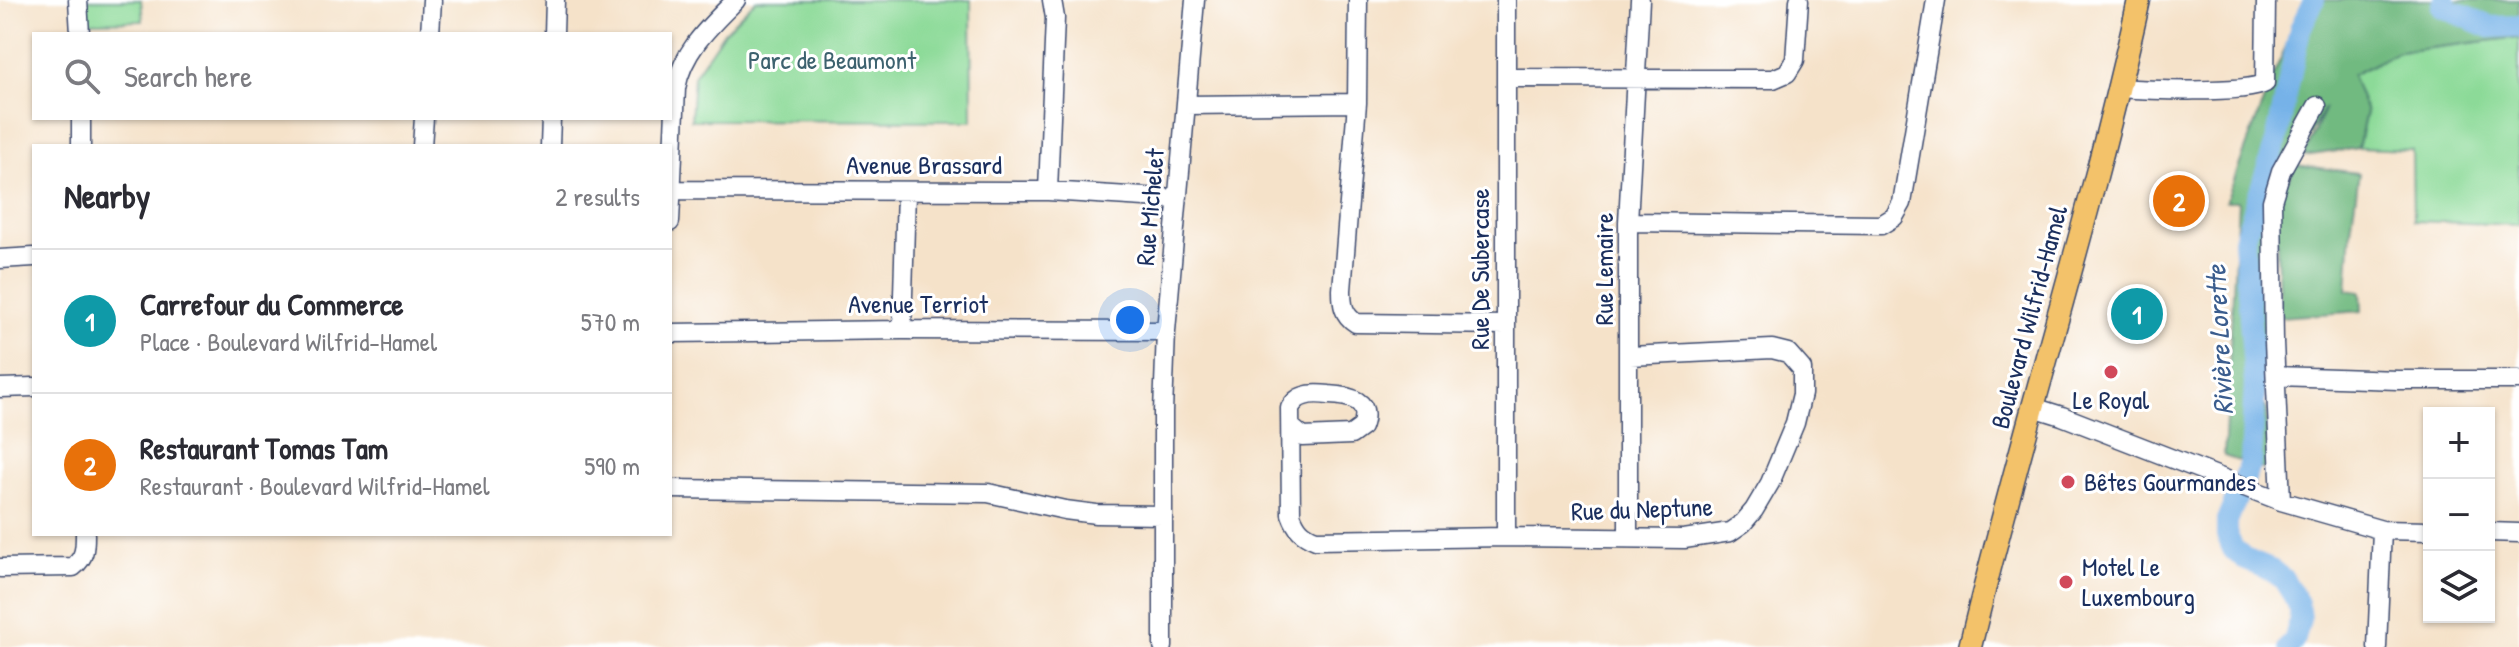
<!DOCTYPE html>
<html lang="en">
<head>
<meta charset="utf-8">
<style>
  body { margin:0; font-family:"Patrick Hand",sans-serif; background:#f7f7f7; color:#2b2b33 }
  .controls { position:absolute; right:24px; bottom:24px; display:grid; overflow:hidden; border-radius:0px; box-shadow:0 2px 6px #0004 }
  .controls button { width:72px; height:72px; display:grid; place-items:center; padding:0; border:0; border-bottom:2px solid #e1e1e2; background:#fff; color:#2b2b33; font:40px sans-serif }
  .you { position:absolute; left:1130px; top:320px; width:28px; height:28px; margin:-20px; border:6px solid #fff; border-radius:50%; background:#1a73e8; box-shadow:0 0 0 12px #1a73e833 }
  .badge { display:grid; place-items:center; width:52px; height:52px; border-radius:50%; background:#d1495b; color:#fff; font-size:26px; font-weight:700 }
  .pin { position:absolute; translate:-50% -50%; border:4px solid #fff; box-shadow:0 2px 8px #0006 }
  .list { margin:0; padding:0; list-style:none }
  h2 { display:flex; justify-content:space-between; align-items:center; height:104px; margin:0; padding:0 32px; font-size:34px }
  h2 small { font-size:26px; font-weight:400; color:#7c7c81 }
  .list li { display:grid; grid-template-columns:52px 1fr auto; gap:24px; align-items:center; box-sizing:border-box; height:144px; padding:0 32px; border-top:2px solid #e1e1e2 }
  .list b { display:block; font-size:30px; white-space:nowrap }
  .list p { margin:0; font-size:26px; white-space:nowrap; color:#7c7c81 }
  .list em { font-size:26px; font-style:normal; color:#7c7c81 }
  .icon { flex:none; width:44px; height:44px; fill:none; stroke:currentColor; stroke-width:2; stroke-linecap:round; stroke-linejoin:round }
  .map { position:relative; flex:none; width:2519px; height:647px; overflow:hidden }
  .search { position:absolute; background:#fff; box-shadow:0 2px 6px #0004; left:32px; top:32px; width:640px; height:88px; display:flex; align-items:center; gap:20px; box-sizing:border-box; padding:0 28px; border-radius:0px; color:#7c7c81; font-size:30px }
  .panel { position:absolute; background:#fff; box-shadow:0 2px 6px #0004; left:32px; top:144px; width:640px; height:392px; border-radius:0px }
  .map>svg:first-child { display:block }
  .green { fill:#8cda98; stroke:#54847b; stroke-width:2 }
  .forest { fill:#71ba80; stroke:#46746f; stroke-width:2 }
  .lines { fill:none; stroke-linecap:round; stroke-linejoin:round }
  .river { stroke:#76b2e8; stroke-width:22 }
  .minor-casing { stroke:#3c4a6e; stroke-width:21 }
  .major-casing { stroke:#3c4a6e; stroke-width:25 }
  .minor { stroke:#fff; stroke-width:18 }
  .major { stroke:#f3c26a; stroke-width:22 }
  .poi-dot { fill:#d1495b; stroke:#fff; stroke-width:3 }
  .labels { text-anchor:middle; stroke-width:6; stroke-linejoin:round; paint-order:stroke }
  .park-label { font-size:26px; fill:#3d626f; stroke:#fff }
  .street-label { font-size:26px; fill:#1b2f5e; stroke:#fff }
  .poi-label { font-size:26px; fill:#1b2f5e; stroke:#fff; text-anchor:start }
  .water-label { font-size:28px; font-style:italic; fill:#3b5d8e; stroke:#fff }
</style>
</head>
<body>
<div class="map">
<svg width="2519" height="647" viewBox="0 0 2519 647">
  <rect width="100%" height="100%" fill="#fff"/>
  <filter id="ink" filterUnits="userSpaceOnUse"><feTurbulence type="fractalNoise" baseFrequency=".0125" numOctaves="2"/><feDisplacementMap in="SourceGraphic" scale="16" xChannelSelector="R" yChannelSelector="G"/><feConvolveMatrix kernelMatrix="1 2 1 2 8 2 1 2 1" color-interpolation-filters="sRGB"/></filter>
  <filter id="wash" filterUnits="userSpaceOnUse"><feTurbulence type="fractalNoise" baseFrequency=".006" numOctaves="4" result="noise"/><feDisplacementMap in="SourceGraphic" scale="32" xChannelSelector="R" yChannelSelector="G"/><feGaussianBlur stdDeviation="1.8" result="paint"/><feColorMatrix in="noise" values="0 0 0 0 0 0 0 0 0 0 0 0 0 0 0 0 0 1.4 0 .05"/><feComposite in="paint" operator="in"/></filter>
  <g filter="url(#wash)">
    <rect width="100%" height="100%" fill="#f5e2c9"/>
    <path class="green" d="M 85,0 L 141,0 L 143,21 L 88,22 Z
      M 756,0 L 971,0 L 972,121 L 691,120 L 694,76 L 724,32 Z
      M 2519,37 L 2519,225 L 2413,221 L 2412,150 L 2358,148 L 2366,112 L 2352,75 L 2398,52 Z"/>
    <path class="forest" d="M 2307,0 L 2519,0 L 2519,37 L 2398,52 L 2352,75 L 2366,112 L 2358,148 L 2304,156 L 2325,107 L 2268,207 L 2265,351 L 2255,389 L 2267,410 L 2269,471 L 2224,456 L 2238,201 L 2226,201 L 2274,73 Z
      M 2296,165 L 2359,173 L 2351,230 L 2347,290 L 2361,292 L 2362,311 L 2280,317 L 2275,204 Z"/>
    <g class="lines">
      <path class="river" d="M 2445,0 L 2442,7 L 2490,27 L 2519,26
        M 2289,647 L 2295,639 L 2300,619 L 2298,603 L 2284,580 L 2273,571 L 2244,559 L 2233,549 L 2227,535 L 2227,521 L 2251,463 L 2255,383 L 2244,240 L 2276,142 L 2300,29 L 2314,0"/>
    </g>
  </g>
  <g filter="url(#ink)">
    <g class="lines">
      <g class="minor-casing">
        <path id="minor" d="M 78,0 L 80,34
          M 1358,0 L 1357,103 L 1342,290 C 1342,304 1343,315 1356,323 L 1506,325
          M 1506,0 L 1506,537
          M 430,34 L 432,0
          M 554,34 L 555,0
          M 1506,78 L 1773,79 L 1787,73 L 1795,60 L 1799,0
          M 2118,88 C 2145,90 2245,94 2265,83 L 2266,0
          M 1186,105 L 1357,103
          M 81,118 L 81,146
          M 422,146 L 424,118
          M 550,146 L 551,118
          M 671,190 L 1048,191 L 1177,199
          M 1048,191 L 1055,18 L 1052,0
          M 670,222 L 676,88 C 683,50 710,26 736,0
          M 1628,222 L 1881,225 L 1894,217 L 1902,203 L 1936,0
          M 0,259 L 34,257
          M 902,330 L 906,191
          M 670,333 L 902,330 L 1166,331
          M 2276,376 L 2398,380 L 2519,380
          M 0,388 L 34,387
          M 2033,407 L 2062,416 L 2281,501 L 2382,530 L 2429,531
          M 1291,427 L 1303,437 L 1351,435 L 1362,427 C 1372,400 1350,396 1329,395 C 1321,394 1312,393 1304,396 C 1297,398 1294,402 1290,408 L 1291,514 C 1296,528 1302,535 1316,540 L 1506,537 L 1684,539 L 1730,532 L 1743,523 L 1754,510 L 1770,483 L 1795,423 L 1802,394 L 1802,369 L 1788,353 L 1772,349 L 1630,356
          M 670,489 L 988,493 L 1065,510 L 1096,514 L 1162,515
          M 2281,501 L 2274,342 L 2272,201 L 2281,171 L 2317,106
          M 2489,532 L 2519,533
          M 1628,538 L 1628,222 L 1640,0
          M 0,568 L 73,567 C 85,558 85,548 85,534
          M 1163,647 L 1163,412 L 1166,331 L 1195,0
          M 2377,647 L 2382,530"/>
      </g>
      <g class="major-casing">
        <path id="major" d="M 1970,647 C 2022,430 2091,218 2139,0"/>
      </g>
      <use href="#minor" class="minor"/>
      <use href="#major" class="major"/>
    </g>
  </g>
  <g class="poi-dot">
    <circle cx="2111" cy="372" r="8"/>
    <circle cx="2068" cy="482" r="8"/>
    <circle cx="2066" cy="582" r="8"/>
  </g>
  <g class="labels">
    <g class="park-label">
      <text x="832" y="69">Parc de Beaumont</text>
    </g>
    <g class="street-label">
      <text x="924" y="174">Avenue Brassard</text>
      <text transform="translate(1150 207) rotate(-85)" y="9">Rue Michelet</text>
      <text transform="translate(1480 269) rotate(-90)" y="9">Rue De Subercase</text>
      <text transform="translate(1604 269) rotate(-90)" y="9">Rue Lemaire</text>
      <text x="918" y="313">Avenue Terriot</text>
      <text transform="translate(2029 317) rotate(-75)" y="9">Boulevard Wilfrid-Hamel</text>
      <text transform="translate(1642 509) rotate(-2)" y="9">Rue du Neptune</text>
    </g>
    <g class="poi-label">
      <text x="2111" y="409" text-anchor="middle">Le Royal</text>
      <text x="2084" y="491">Bêtes Gourmandes</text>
      <text x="2082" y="576">Motel Le<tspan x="2082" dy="30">Luxembourg</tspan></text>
    </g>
    <g class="water-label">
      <text transform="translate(2219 340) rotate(-93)" y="10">Rivière Lorette</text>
    </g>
  </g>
</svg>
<div class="controls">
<button>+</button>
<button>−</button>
<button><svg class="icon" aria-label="layers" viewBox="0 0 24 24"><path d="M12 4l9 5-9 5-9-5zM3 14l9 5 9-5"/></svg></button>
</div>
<div class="you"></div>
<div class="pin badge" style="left:2137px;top:314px;background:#0f9aa8">1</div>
<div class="pin badge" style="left:2179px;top:201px;background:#e8710a">2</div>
<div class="search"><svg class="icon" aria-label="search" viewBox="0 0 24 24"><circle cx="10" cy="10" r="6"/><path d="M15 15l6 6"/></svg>Search here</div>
<section class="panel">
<h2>Nearby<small>2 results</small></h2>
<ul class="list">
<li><span class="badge" style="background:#0f9aa8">1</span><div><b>Carrefour du Commerce</b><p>Place · Boulevard Wilfrid-Hamel</p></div><em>570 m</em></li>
<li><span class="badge" style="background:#e8710a">2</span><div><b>Restaurant Tomas Tam</b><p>Restaurant · Boulevard Wilfrid-Hamel</p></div><em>590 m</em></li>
</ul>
</section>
</div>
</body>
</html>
